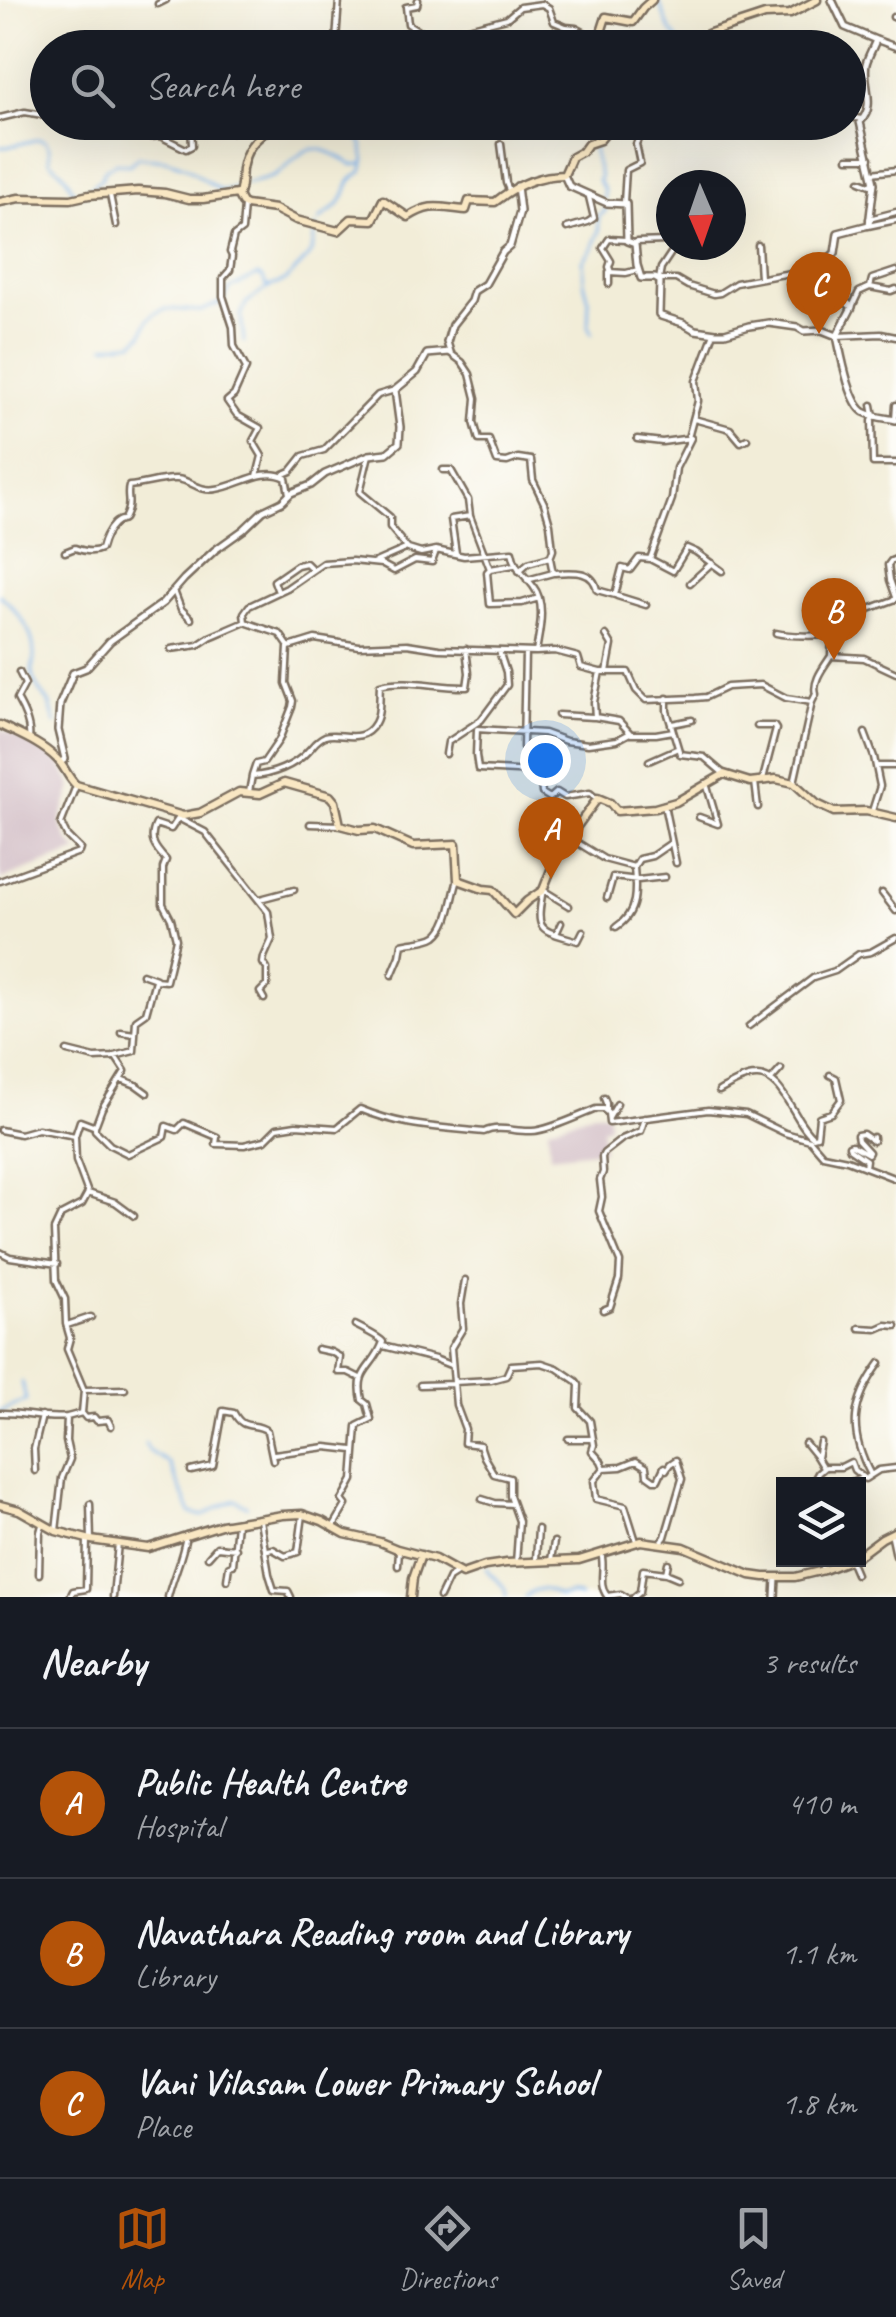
<!DOCTYPE html>
<html lang="en">
<head>
<meta charset="utf-8">
<style>
  body { margin:0; font-family:Caveat,sans-serif; background:#242831; color:#f1f3f6 }
  .controls { position:absolute; right:30px; bottom:30px; display:grid; overflow:hidden; border-radius:0px; box-shadow:0 10px 40px #0002 }
  .controls button { width:90px; height:90px; display:grid; place-items:center; padding:0; border:0; border-bottom:2px solid #363941; background:#171b24; color:#f1f3f6; font:50px sans-serif }
  .compass { position:absolute; left:656px; top:170px; width:90px; height:90px; border-radius:50%; background:#171b24; box-shadow:0 10px 40px #0002; rotate:178deg }
  .you { position:absolute; left:545px; top:760px; width:35px; height:35px; margin:-25px; border:8px solid #fff; border-radius:50%; background:#1a73e8; box-shadow:0 0 0 15px #1a73e833 }
  .badge { display:grid; place-items:center; width:65px; height:65px; border-radius:50%; background:#b45309; color:#fff; font-size:32px; font-weight:700 }
  .pin { position:absolute; translate:-50% -82px; filter:drop-shadow(0 2px 5px #0008) }
  .pin::after { content:''; position:absolute; top:52px; width:35px; height:30px; background:inherit; clip-path:polygon(0 0,100% 0,50% 100%) }
  .list { margin:0; padding:0; list-style:none }
  h2 { display:flex; justify-content:space-between; align-items:center; height:130px; margin:0; padding:0 40px; font-size:42px }
  h2 small { font-size:32px; font-weight:400; color:#9ea1a6 }
  .list li { display:grid; grid-template-columns:65px 1fr auto; gap:30px; align-items:center; box-sizing:border-box; height:150px; padding:0 40px; border-top:2px solid #363941 }
  .list b { display:block; font-size:38px; white-space:nowrap }
  .list p { margin:0; font-size:32px; white-space:nowrap; color:#9ea1a6 }
  .list em { font-size:32px; font-style:normal; color:#9ea1a6 }
  .icon { flex:none; width:55px; height:55px; fill:none; stroke:currentColor; stroke-width:2; stroke-linecap:round; stroke-linejoin:round }
  .map { position:relative; flex:none; width:896px; height:1597px; overflow:hidden }
  .search { position:absolute; background:#171b24; box-shadow:0 10px 40px #0002; left:30px; right:30px; top:30px; height:110px; display:flex; align-items:center; gap:25px; box-sizing:border-box; padding:0 35px; border-radius:55px; color:#9ea1a6; font-size:38px }
  .sheet { height:580px; background:#171b24 }
  nav { display:flex; justify-content:space-around; align-items:center; box-sizing:border-box; height:140px; border-top:2px solid #363941; background:#171b24; font-size:28px; color:#9ea1a6 }
  nav a { display:grid; justify-items:center; gap:5px }
  nav .on { color:#b45309 }
  .map>svg:first-child { display:block }
  .industrial { fill:#d2bdc6 }
  .lines { fill:none; stroke-linecap:round; stroke-linejoin:round }
  .stream { stroke:#7db4ec; stroke-width:2.5 }
  .minor-casing { stroke:#7b6e5f; stroke-width:9 }
  .tertiary-casing { stroke:#7b6e5f; stroke-width:10 }
  .secondary-casing { stroke:#7b6e5f; stroke-width:11 }
  .minor { stroke:#fff; stroke-width:4 }
  .tertiary { stroke:#fff; stroke-width:5 }
  .secondary { stroke:#f9e7c3; stroke-width:6 }
</style>
</head>
<body>
<div class="map">
<svg width="896" height="1597" viewBox="0 0 896 1597">
  <rect width="100%" height="100%" fill="#fdfcf7"/>
  <filter id="ink" filterUnits="userSpaceOnUse"><feTurbulence type="fractalNoise" baseFrequency=".01" numOctaves="2"/><feDisplacementMap in="SourceGraphic" scale="20" xChannelSelector="R" yChannelSelector="G"/><feConvolveMatrix kernelMatrix="1 2 1 2 8 2 1 2 1" color-interpolation-filters="sRGB"/></filter>
  <filter id="wash" filterUnits="userSpaceOnUse"><feTurbulence type="fractalNoise" baseFrequency=".0048" numOctaves="4" result="noise"/><feDisplacementMap in="SourceGraphic" scale="40" xChannelSelector="R" yChannelSelector="G"/><feGaussianBlur stdDeviation="2.25" result="paint"/><feColorMatrix in="noise" values="0 0 0 0 0 0 0 0 0 0 0 0 0 0 0 0 0 1.4 0 .05"/><feComposite in="paint" operator="in"/></filter>
  <g filter="url(#wash)">
    <rect width="100%" height="100%" fill="#f2edd8"/>
    <path class="industrial" d="M 0,729 L 38,745 L 59,762 L 72,787 L 60,822 L 68,841 L 78,851 L 0,880 Z
      M 596,1112 L 608,1114 L 609,1126 L 602,1128 L 603,1150 L 550,1156 L 548,1128 Z"/>
    <g class="lines">
      <path class="stream" d="M 658,0 L 670,30 L 679,42 L 678,48
        M 378,122 C 382,126 385,131 390,133 C 401,137 418,129 426,122
        M 599,143 L 593,149 L 600,177 L 598,181 L 604,190 L 604,199
        M 0,147 L 7,147 L 39,139 L 45,141 L 49,147 L 50,161 L 66,176 L 75,195
        M 245,184 C 255,181 267,180 276,175 C 298,161 301,140 331,153 C 340,157 345,159 352,165 L 362,164 L 365,161 L 362,144 L 355,134 L 358,122
        M 83,194 L 101,179 L 105,170 L 116,163 L 129,165 L 138,157 L 166,160 L 184,166 L 221,191 L 239,186
        M 319,221 C 325,213 331,212 338,205 C 351,193 341,182 362,172 L 364,165
        M 592,334 L 588,326 L 589,301 L 584,283 L 583,261 L 592,249 L 599,231 L 598,217 L 605,211 L 606,206
        M 244,342 L 241,316 L 246,303 L 271,286 L 285,281 L 302,264 L 312,251 L 316,227
        M 105,346 L 134,342 L 143,333 L 148,320 L 155,313 L 165,309 L 201,311 L 222,302 L 230,289 L 258,275 L 263,278 L 266,286 L 271,286
        M 0,595 C 18,611 35,632 34,657 C 34,663 32,668 32,673 C 33,684 42,693 48,701 C 52,707 52,716 56,723
        M 0,1412 L 26,1400 L 22,1382
        M 145,1443 L 149,1451 L 169,1463 L 191,1513 L 203,1516 L 217,1508 L 236,1500 L 247,1506
        M 486,1568 C 492,1580 507,1582 506,1597
        M 525,1597 C 536,1586 546,1588 559,1596 L 572,1594 L 580,1597"/>
    </g>
  </g>
  <g filter="url(#ink)">
    <g class="lines">
      <g class="minor-casing">
        <path id="minor" d="M 418,0 L 417,5 L 406,7 L 408,24 L 419,31 L 442,38 L 468,28 L 507,18 L 520,7 L 542,4 L 549,8 L 554,22 L 566,27 L 576,28 L 597,39
          M 158,4 L 166,0
          M 893,17 L 896,18
          M 877,40 L 896,47
          M 326,48 L 336,41 L 339,0
          M 848,117 L 862,119
          M 0,118 L 25,112 L 48,116
          M 152,122 L 160,136 L 186,149 L 192,146 L 191,125 L 195,122
          M 197,122 L 229,132 L 252,129 L 259,136
          M 643,128 L 661,128 L 671,122
          M 151,137 L 160,136
          M 501,144 L 506,183 L 509,190
          M 848,158 L 870,158
          M 872,173 L 896,170
          M 860,181 L 870,185 L 874,183
          M 110,195 L 116,225
          M 624,202 L 626,170 L 640,163 L 636,144 L 643,128 L 641,122
          M 244,205 L 242,230 L 234,236 L 230,252 L 232,256 L 230,270 L 223,278 L 223,296 L 233,327 L 234,346 L 246,368 L 234,395 L 227,401 L 237,415 L 260,428 L 253,441 L 262,456 L 257,476
          M 869,219 L 896,212
          M 868,226 L 896,220
          M 567,228 L 588,222 L 594,218 L 589,197
          M 636,242 L 666,241
          M 758,245 L 760,278
          M 671,253 L 661,268 L 659,279 L 676,279 L 688,286 L 714,294 L 720,293 L 736,283 L 817,268
          M 896,271 L 872,279 L 870,287 L 891,291 L 896,289
          M 611,272 L 609,267 L 611,261 L 603,248 L 609,239 L 626,240
          M 609,284 L 609,272 L 626,273 L 638,270
          M 852,307 L 859,292 L 870,287
          M 837,336 L 881,334 L 896,337
          M 450,353 L 462,362 L 470,374 L 476,398 L 474,422 L 479,440 L 489,440 L 497,461 L 507,462 L 518,458 L 531,460 L 533,480 L 544,503 L 550,524 L 553,550 L 550,558 L 553,573 L 527,580
          M 872,405 L 874,416 L 872,421 L 873,463 L 896,463
          M 694,419 L 730,429 L 741,442 L 747,439
          M 895,420 L 896,405
          M 688,438 L 698,401 L 696,381 L 714,333
          M 369,455 L 360,492 L 390,517 L 390,527 L 408,549 L 421,553 L 436,550 L 464,556 L 512,552 C 515,569 523,573 533,586 C 547,604 539,632 536,652 L 555,651 L 578,657 L 581,667 L 600,672 L 628,672 L 636,690 L 646,700 L 695,698 L 706,697 L 727,687 L 761,685 L 786,698 L 812,702 L 816,694 C 812,681 824,667 831,656 L 864,658 L 896,673
          M 443,470 L 451,470 L 468,500 L 470,516 L 490,569 L 487,572 L 490,604 L 522,603 L 539,598
          M 284,474 L 291,471 L 303,456 L 324,450 L 378,395 L 395,390
          M 436,551 L 432,562 L 415,560 L 394,571 L 381,564 L 352,561 L 323,563 L 287,588 L 249,606 L 244,613 L 245,622 L 280,634 L 289,647 L 315,639 L 359,646 L 407,644 L 439,649 L 536,652
          M 65,552 L 75,548 C 83,551 93,553 101,549 C 103,541 108,530 114,524 C 123,515 122,526 127,512 C 131,502 126,496 129,486 C 144,485 162,478 177,479 C 191,480 198,492 216,489 C 240,486 263,466 286,478 L 289,494
          M 456,553 L 451,519 L 470,516
          M 650,559 L 673,571 L 687,548 L 696,552 L 722,571
          M 896,559 L 891,561 L 888,565 L 890,580 L 896,597
          M 373,563 L 405,549
          M 490,569 L 514,565
          M 519,571 L 528,563 L 550,557
          M 553,573 C 572,572 593,569 597,590 L 615,595 L 622,568 L 630,570 L 639,558 L 650,559 L 672,499 L 676,468 L 691,438 L 662,442 L 637,439
          M 690,583 L 712,563
          M 174,591 L 181,609 L 191,619
          M 278,592 L 274,581 L 297,565 L 306,563 L 313,570
          M 617,596 L 646,605
          M 776,633 C 788,636 823,637 834,633 C 843,630 849,628 859,627 L 861,612 L 896,599
          M 606,635 L 612,645 L 607,672
          M 171,649 L 198,645 L 210,637 L 245,622
          M 525,652 L 523,747 L 537,751
          M 831,655 L 832,634
          M 19,672 L 25,684 L 17,699 C 24,711 31,726 29,739
          M 600,672 L 594,702 L 595,717 L 619,721 L 631,734 L 656,734 L 673,731
          M 667,698 L 667,711 L 680,754 L 704,757 L 724,774
          M 558,715 L 593,717
          M 672,724 L 692,720
          M 757,726 L 774,726 L 776,729 L 763,779
          M 865,733 L 874,757 L 880,786 L 872,811
          M 446,754 L 448,742 L 481,720 L 507,685 L 506,672 L 499,651
          M 649,761 L 676,749
          M 877,766 L 896,766
          M 252,776 L 256,764 L 264,762 L 279,740 L 292,707 L 293,701 L 286,683 L 288,647
          M 755,782 L 758,807
          M 794,783 L 812,702
          M 249,792 L 252,776 C 271,775 295,766 308,751 C 314,745 316,740 325,736 C 340,731 362,746 375,723 C 381,713 379,696 380,685 C 407,678 439,688 467,687 L 469,673 L 466,649
          M 596,798 L 590,793 L 565,797 L 557,792 L 550,798 L 542,793 L 540,774 L 535,772 L 478,769 L 476,755 L 477,729 L 544,733 L 566,741 L 588,744 L 617,740 L 630,733
          M 664,805 L 676,863
          M 699,817 L 718,824 L 706,783
          M 178,818 L 205,832 L 268,912 L 272,939 L 264,957 L 263,963 L 267,969 L 267,985 L 260,992 L 264,999
          M 310,824 L 340,825
          M 570,838 L 604,859 L 634,867
          M 634,867 L 639,859 L 652,856 L 671,843
          M 0,881 L 79,852 L 80,849 L 67,836 L 61,824 L 76,786
          M 882,893 L 896,911
          M 607,898 L 613,877 L 638,880 L 665,877
          M 260,899 L 294,890
          M 569,906 L 543,890 C 535,933 539,929 578,941 L 583,931
          M 616,927 C 638,913 636,890 634,867
          M 556,934 L 561,923
          M 142,974 L 156,979
          M 392,975 L 400,956 L 402,944 C 412,941 427,942 436,936 C 451,925 452,896 458,880
          M 749,1026 L 813,978 L 835,971 L 859,954 L 871,952 L 896,938
          M 121,1032 L 135,1034
          M 67,1051 L 95,1058 L 114,1057
          M 121,1079 L 136,1085 L 147,1093
          M 771,1080 L 781,1069
          M 719,1091 C 730,1085 744,1076 756,1076 C 783,1074 794,1123 813,1137 L 817,1136 L 819,1117 L 831,1113 L 841,1100 L 836,1078 L 830,1075
          M 604,1098 L 606,1103 L 606,1111
          M 609,1118 L 617,1104
          M 95,1126 L 95,1130 L 110,1145 L 128,1154 L 164,1137 L 166,1126 L 177,1130 L 184,1123 L 217,1137 L 216,1144 L 244,1145 L 265,1140 L 277,1128 L 296,1125 L 337,1128 L 360,1109 C 403,1127 439,1127 484,1132 C 499,1125 515,1132 532,1131 C 547,1131 581,1115 596,1109 L 603,1109 L 608,1113 L 609,1123 L 708,1110 L 746,1114 L 785,1133 L 810,1140 L 823,1155 L 847,1160 L 896,1179
          M 0,1130 L 20,1134 L 38,1129 L 75,1136 L 80,1121 L 93,1126 L 96,1124 L 102,1108 L 125,1071 L 115,1056 L 134,1051 L 136,1020 L 146,1013 L 155,980 L 166,981 L 176,939 L 171,919 L 163,904 L 163,868 L 166,860 C 155,848 148,840 156,824 L 171,829 L 179,817
          M 75,1136 L 76,1161 L 88,1193 L 115,1202 L 134,1216
          M 865,1167 L 866,1160 L 850,1149 L 849,1146 L 852,1145 L 868,1154 L 869,1152 L 858,1140 L 857,1135 L 863,1134 L 873,1141 L 873,1137
          M 0,1252 L 10,1257 L 57,1264
          M 465,1280 L 461,1304 L 463,1328 L 451,1348 L 456,1405 L 465,1429 L 464,1443 L 480,1445 L 484,1457 L 494,1474 L 510,1478 L 510,1496 L 519,1521 L 516,1563
          M 603,1310 L 610,1307 L 619,1279 L 620,1262 L 599,1211 L 602,1197 L 600,1180 L 603,1172 L 602,1157 L 604,1153 L 622,1139 L 641,1131 L 645,1118
          M 67,1325 L 91,1317
          M 859,1328 L 877,1329 L 886,1325 L 896,1326
          M 383,1346 L 435,1359 L 450,1365
          M 317,1349 L 331,1352 L 340,1357 L 338,1372 L 348,1372 L 360,1378
          M 454,1382 L 491,1380 L 506,1376 L 511,1365 L 542,1363 L 557,1368 L 576,1381 L 579,1385 L 578,1408 L 590,1421 L 594,1445 L 592,1451 L 601,1461 L 604,1468 L 594,1481 L 596,1499 L 625,1506 L 636,1541
          M 420,1385 L 454,1384
          M 84,1390 L 125,1389
          M 0,1413 C 22,1412 45,1420 67,1417
          M 82,1413 L 86,1418 L 94,1417 L 97,1421 L 108,1420 L 111,1426
          M 568,1439 L 592,1439
          M 820,1442 L 817,1458 L 823,1468
          M 805,1443 L 818,1459
          M 274,1454 L 326,1447 L 353,1450
          M 604,1468 L 621,1467 L 636,1461 L 646,1467 L 647,1475 L 654,1480 L 658,1480 L 664,1467 L 666,1470 L 670,1464 L 676,1460 L 682,1479 L 665,1537 L 661,1542
          M 35,1471 L 34,1449 L 42,1416
          M 191,1471 L 213,1466 L 223,1411 L 234,1413 C 244,1432 254,1421 267,1431 L 273,1460
          M 871,1475 C 848,1432 851,1402 880,1363
          M 812,1484 L 818,1473 L 825,1467 L 841,1467 L 851,1462 L 854,1470 L 865,1479 L 879,1470 L 896,1468
          M 844,1484 L 863,1478
          M 482,1499 L 495,1503 L 512,1504
          M 90,1504 L 91,1540
          M 260,1520 L 269,1574 L 274,1590 L 288,1591 L 291,1597
          M 333,1527 L 346,1505 L 342,1500 L 353,1480 L 357,1426 L 371,1419 L 367,1404 L 362,1400 C 355,1368 373,1370 383,1342 C 381,1338 361,1328 355,1325
          M 56,1531 L 62,1478 L 70,1459 L 66,1441 L 67,1417 L 82,1413 L 84,1390 L 67,1349 L 70,1338 L 66,1324 L 65,1299 L 56,1280 L 54,1230 L 61,1215 L 82,1204 L 88,1193
          M 891,1533 L 896,1556
          M 268,1550 L 273,1549 L 285,1556 L 298,1552 L 303,1515
          M 601,1553 C 606,1568 597,1583 607,1596 L 621,1594 L 626,1597
          M 208,1557 L 217,1547 L 236,1549
          M 536,1559 L 538,1529
          M 551,1560 L 554,1542
          M 820,1560 L 823,1570
          M 850,1560 L 856,1574
          M 398,1566 L 399,1550
          M 666,1573 L 668,1563
          M 39,1574 L 40,1532 L 42,1525
          M 227,1580 L 229,1566 L 233,1565 L 237,1523
          M 70,1597 L 73,1591 L 86,1589 L 87,1539
          M 113,1597 L 118,1543
          M 168,1597 C 173,1576 183,1557 186,1535
          M 440,1597 L 449,1578 L 457,1573
          M 634,1597 L 640,1592 L 643,1570 L 666,1573 L 678,1578"/>
      </g>
      <g class="tertiary-casing">
        <path id="tertiary" d="M 832,0 L 845,27 L 876,40 C 873,48 868,56 866,64 C 862,85 877,105 860,122 L 874,183 L 869,225 L 838,233 L 835,253 L 817,270 L 834,292 L 852,307 L 837,336 C 841,354 849,402 864,412 C 873,417 886,418 896,420
          M 564,175 L 569,186 L 607,203 L 626,204 L 627,241 L 635,244 L 637,265 L 641,278 L 655,278 L 660,281 L 659,314 L 661,316 L 683,323 L 695,330 L 716,333 L 725,333 L 749,326 L 769,323 L 797,327 L 804,331 L 822,330 L 837,336
          M 61,762 L 65,759 L 58,730 L 60,704 L 73,673 L 86,668 L 110,641 L 163,603 L 184,579 L 215,550 L 243,530 L 263,511 L 282,502 L 291,493 L 311,485 L 325,474 L 369,455 L 387,453 L 399,443 L 400,427 L 395,390 L 417,372 L 427,354 L 450,352 L 447,342 L 452,325 L 471,301 L 474,291 L 485,284 L 503,252 L 510,246 L 520,211 L 517,186
          M 775,1597 L 776,1578"/>
      </g>
      <g class="secondary-casing">
        <path id="secondary" d="M 494,48 L 511,44 L 513,48
          M 596,48 L 606,17 L 633,22 L 643,8 L 652,0
          M 690,48 L 699,38 L 710,33 L 765,15 L 790,14 L 817,0
          M 239,194 C 242,185 241,178 242,169 C 247,142 259,138 277,122
          M 0,202 L 19,198 L 71,199 L 89,195 L 138,191 L 165,193 L 189,199 L 203,199 L 237,194 L 242,203 L 246,205 L 275,209 L 296,220 L 338,231 L 351,219 L 373,220 L 383,200 L 408,217 C 432,202 439,208 466,210 L 469,201 L 495,202 C 515,186 538,175 564,175 L 572,157 L 583,151 L 588,144 L 600,140 L 609,129 L 611,122
          M 0,725 C 20,735 41,743 57,759 C 65,767 68,778 76,785 L 183,816 L 200,813 L 239,792 L 260,794 L 284,783 L 330,796 L 335,802 L 340,825 L 359,830 L 375,829 L 413,846 L 456,844 L 458,880 L 483,889 L 493,890 L 514,914 L 527,901 L 543,890 L 558,852 L 598,798 L 610,803 L 617,811 L 655,808 L 676,802 L 724,774 L 750,782 L 776,779 L 794,783 L 817,804 L 834,812 L 866,811 L 896,818
          M 0,1505 L 19,1510 L 56,1531 L 91,1540 L 148,1548 L 221,1525 L 283,1515 L 302,1514 L 322,1521 L 345,1534 L 380,1542 L 397,1549 L 435,1559 L 462,1574 L 485,1566 L 506,1563 L 579,1560 L 641,1541 L 684,1547 L 750,1575 L 764,1577 L 795,1577 L 824,1570 L 850,1560
          M 858,1556 L 882,1538 L 896,1531
          M 411,1597 L 413,1578 L 421,1555"/>
      </g>
      <use href="#minor" class="minor"/>
      <use href="#tertiary" class="tertiary"/>
      <use href="#secondary" class="secondary"/>
    </g>
  </g>
</svg>
<div class="controls">
<button><svg class="icon" aria-label="layers" viewBox="0 0 24 24"><path d="M12 4l9 5-9 5-9-5zM3 14l9 5 9-5"/></svg></button>
</div>
<svg class="compass" viewBox="-18 -18 36 36"><path d="M0-13l5 13h-10z" fill="#e53935"/><path d="M0 13l5-13h-10z" fill="#9ea1a6"/></svg>
<div class="you"></div>
<div class="pin badge" style="left:551px;top:879px">A</div>
<div class="pin badge" style="left:834px;top:660px">B</div>
<div class="pin badge" style="left:819px;top:334px">C</div>
<div class="search"><svg class="icon" aria-label="search" viewBox="0 0 24 24"><circle cx="10" cy="10" r="6"/><path d="M15 15l6 6"/></svg>Search here</div>
</div>
<section class="sheet">
<h2>Nearby<small>3 results</small></h2>
<ul class="list">
<li><span class="badge">A</span><div><b>Public Health Centre</b><p>Hospital</p></div><em>410 m</em></li>
<li><span class="badge">B</span><div><b>Navathara Reading room and Library</b><p>Library</p></div><em>1.1 km</em></li>
<li><span class="badge">C</span><div><b>Vani Vilasam Lower Primary School</b><p>Place</p></div><em>1.8 km</em></li>
</ul>
</section>
<nav>
<a class="on"><svg class="icon" aria-label="map" viewBox="0 0 24 24"><path d="M3 6l6-2 6 2 6-2v14l-6 2-6-2-6 2zM9 4v14M15 6v14"/></svg>Map</a>
<a><svg class="icon" aria-label="directions" viewBox="0 0 24 24"><path d="M12 3l9 9-9 9-9-9zM9 14v-3h6M13 9l2 2-2 2"/></svg>Directions</a>
<a><svg class="icon" aria-label="saved" viewBox="0 0 24 24"><path d="M7 4h10v16l-5-4-5 4z"/></svg>Saved</a>
</nav>
</body>
</html>
